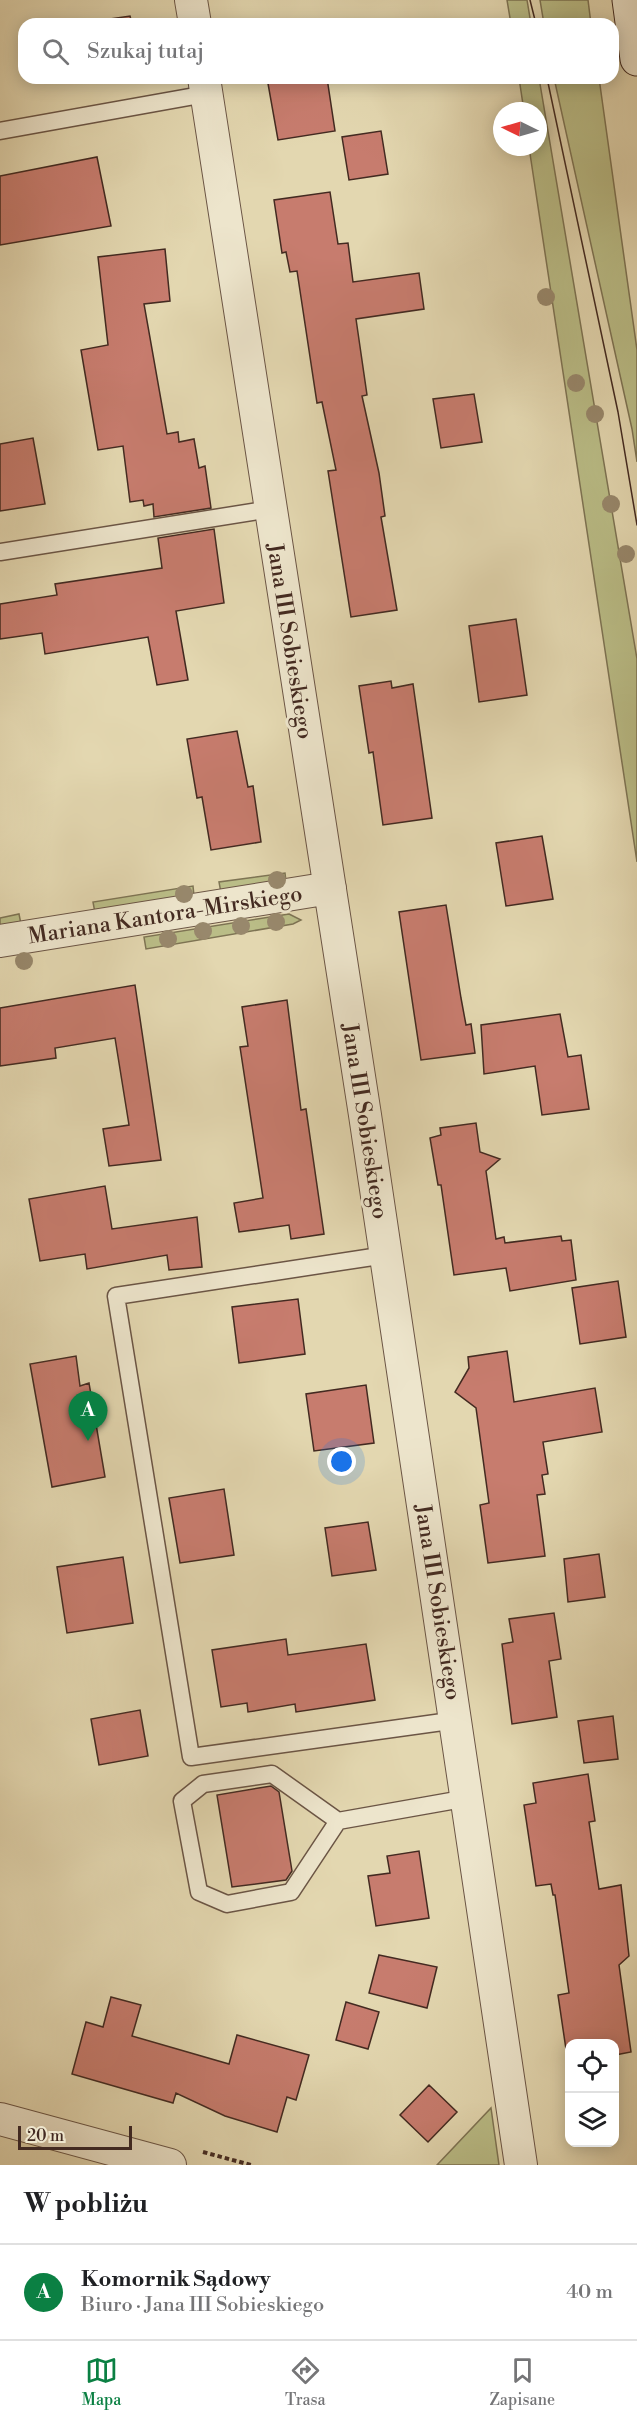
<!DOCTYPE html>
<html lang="pl">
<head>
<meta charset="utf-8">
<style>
  body { margin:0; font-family:"Libre Bodoni",serif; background:#f6f6f6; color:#202124 }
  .controls { position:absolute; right:18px; bottom:18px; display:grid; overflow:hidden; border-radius:12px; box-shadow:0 3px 15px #0003 }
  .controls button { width:54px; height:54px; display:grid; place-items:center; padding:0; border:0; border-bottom:2px solid #e0e0e0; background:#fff; color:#202124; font:30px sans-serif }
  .compass { position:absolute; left:493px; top:102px; width:54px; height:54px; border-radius:50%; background:#fff; box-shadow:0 3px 15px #0003; rotate:275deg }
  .scale { position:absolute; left:18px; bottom:15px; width:114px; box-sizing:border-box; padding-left:6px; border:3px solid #432a21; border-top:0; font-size:16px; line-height:21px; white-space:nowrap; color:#432a21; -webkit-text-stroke:4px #ede5cc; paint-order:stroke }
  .you { position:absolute; left:342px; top:1462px; width:21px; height:21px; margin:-15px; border:4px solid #fff; border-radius:50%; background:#1a73e8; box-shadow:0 0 0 9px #1a73e833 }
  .badge { display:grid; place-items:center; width:39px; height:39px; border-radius:50%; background:#0b8043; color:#fff; font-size:20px; font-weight:700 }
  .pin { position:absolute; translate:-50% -50px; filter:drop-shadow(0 2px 3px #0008) }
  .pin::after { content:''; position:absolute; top:32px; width:21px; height:18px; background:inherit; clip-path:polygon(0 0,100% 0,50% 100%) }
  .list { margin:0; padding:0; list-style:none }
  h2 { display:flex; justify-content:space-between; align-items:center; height:78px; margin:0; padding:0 24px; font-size:26px }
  h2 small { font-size:20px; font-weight:400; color:#757577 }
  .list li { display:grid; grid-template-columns:39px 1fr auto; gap:18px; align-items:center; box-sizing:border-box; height:96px; padding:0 24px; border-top:2px solid #e0e0e0 }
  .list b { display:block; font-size:22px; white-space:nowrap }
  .list p { margin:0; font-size:20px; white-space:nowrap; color:#757577 }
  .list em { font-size:20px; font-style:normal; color:#757577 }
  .icon { flex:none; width:33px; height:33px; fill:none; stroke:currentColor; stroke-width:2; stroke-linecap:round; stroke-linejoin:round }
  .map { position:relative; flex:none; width:637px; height:2165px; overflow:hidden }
  .search { position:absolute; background:#fff; box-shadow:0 3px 15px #0003; left:18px; right:18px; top:18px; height:66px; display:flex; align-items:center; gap:15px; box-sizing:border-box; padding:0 21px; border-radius:18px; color:#757577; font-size:22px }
  .sheet { height:174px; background:#fff }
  nav { display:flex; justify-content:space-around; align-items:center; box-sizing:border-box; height:84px; border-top:2px solid #e0e0e0; background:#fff; font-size:16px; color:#757577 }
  nav a { display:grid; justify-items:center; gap:3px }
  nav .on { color:#0b8043 }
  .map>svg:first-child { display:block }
  .green { fill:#babd87; stroke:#7e7454; stroke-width:1.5 }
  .building { fill:#c77c6e; stroke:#432a21; stroke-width:1.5 }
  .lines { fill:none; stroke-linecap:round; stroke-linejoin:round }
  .service-casing { stroke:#6b5545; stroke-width:19 }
  .minor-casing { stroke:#6b5545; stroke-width:34 }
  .secondary-casing { stroke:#432a21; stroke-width:35 }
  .path { stroke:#432a21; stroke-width:4; stroke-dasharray:4.5 3; stroke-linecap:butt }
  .service { stroke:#ede5cc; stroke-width:16 }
  .minor { stroke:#ede5cc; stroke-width:32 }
  .secondary { stroke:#ede5cc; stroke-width:33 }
  .tram { stroke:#432a21; stroke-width:1.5 }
  .tree { fill:#98886c }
  .labels { text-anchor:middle; stroke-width:6; stroke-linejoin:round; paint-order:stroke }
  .street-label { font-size:22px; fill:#432a21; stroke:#ede5cc }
</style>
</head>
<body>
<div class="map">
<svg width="637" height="2165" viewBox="0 0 637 2165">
  <rect width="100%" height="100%" fill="#e3d7b0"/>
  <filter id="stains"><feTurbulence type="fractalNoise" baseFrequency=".00333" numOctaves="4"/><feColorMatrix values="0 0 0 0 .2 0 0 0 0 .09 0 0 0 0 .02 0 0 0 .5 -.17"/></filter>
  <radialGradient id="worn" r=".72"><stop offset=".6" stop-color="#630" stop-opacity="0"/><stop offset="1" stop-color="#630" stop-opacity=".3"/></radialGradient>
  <path class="green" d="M 507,0 L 527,0 L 531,24 L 511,24 Z
    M 540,0 L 588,0 L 591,24 L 544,24 Z
    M 519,78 L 539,78 L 637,659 L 637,862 L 529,147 L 538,147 L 538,111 L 524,111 Z
    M 554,78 L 599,78 L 637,350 L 637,462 L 632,429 Z
    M 285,873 L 286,882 L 221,893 L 219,882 Z
    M 193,886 L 194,896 L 95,913 L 93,902 Z
    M 19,914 L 21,924 L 0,927 L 0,918 Z
    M 289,914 L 301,920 L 293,924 L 146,949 L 144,937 Z
    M 491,2108 L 499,2165 L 437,2165 Z"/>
  <path class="building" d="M 130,16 L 132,24 L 75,24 Z
    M 79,78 L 109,78 L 79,83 Z
    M 267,78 L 327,78 L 335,131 L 278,140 Z
    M 381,131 L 388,174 L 349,180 L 342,137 Z
    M 97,157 L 111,226 L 0,245 L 0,176 Z
    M 330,192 L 338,244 L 348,243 L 353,282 L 419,273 L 424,309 L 356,319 L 367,395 L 362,396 L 379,473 L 385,516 L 381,517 L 397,610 L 351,617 L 328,471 L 336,470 L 322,402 L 317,403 L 297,271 L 290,272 L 286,252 L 282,253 L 274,200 Z
    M 165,249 L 170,301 L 144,304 L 167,434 L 178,432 L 179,442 L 194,439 L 199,468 L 205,466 L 211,508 L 154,517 L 153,504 L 144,506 L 143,500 L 130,502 L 123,446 L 98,450 L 81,350 L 108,345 L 98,257 Z
    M 474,394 L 482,442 L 441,448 L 433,399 Z
    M 33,438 L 45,504 L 0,511 L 0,444 Z
    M 214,529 L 224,603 L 176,611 L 188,680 L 157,685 L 148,637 L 45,654 L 42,633 L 0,639 L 0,604 L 57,595 L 55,584 L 162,568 L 158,538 Z
    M 516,619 L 527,695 L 479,702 L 469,626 Z
    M 391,681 L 392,688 L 413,684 L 432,818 L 383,825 L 373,752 L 369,753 L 359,686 Z
    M 237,731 L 248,787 L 253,786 L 261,842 L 211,850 L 202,797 L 197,798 L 187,739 Z
    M 542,836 L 553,899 L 506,906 L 496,843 Z
    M 446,905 L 461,998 L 466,1025 L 471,1024 L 475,1053 L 421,1060 L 399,912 Z
    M 135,985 L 161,1160 L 109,1166 L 103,1129 L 129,1125 L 115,1038 L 55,1048 L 56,1058 L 0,1066 L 0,1008 Z
    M 287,1000 L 301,1110 L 306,1109 L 324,1234 L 291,1239 L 289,1225 L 239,1232 L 234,1203 L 263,1198 L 240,1047 L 248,1046 L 242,1007 Z
    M 560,1014 L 568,1057 L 581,1055 L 589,1109 L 542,1115 L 535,1066 L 484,1074 L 481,1025 Z
    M 476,1123 L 480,1152 L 500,1159 L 486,1171 L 496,1239 L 504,1237 L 505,1243 L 561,1236 L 562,1241 L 571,1240 L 576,1280 L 510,1291 L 506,1268 L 454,1275 L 441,1185 L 438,1185 L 430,1138 L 441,1135 L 440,1128 Z
    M 105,1186 L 112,1229 L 197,1217 L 202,1267 L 169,1270 L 167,1255 L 87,1269 L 85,1254 L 40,1261 L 29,1199 Z
    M 618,1281 L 626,1337 L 580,1344 L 572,1288 Z
    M 298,1299 L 305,1354 L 239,1363 L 232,1307 Z
    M 507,1351 L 514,1402 L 595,1388 L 602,1432 L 543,1442 L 548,1474 L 542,1475 L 545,1494 L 537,1495 L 545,1556 L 488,1563 L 480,1505 L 489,1503 L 476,1408 L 455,1392 L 469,1368 L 468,1357 Z
    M 76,1356 L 80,1386 L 89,1383 L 105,1477 L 52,1487 L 30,1364 Z
    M 366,1385 L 374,1443 L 314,1451 L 306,1394 Z
    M 224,1489 L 234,1555 L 180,1563 L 169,1498 Z
    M 368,1522 L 376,1570 L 332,1576 L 325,1528 Z
    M 599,1554 L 605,1597 L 568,1602 L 564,1559 Z
    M 123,1557 L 133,1623 L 67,1633 L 57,1567 Z
    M 554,1613 L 561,1659 L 549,1661 L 557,1717 L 512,1724 L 502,1644 L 513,1642 L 509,1619 Z
    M 286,1639 L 288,1655 L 366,1644 L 375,1700 L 296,1712 L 295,1704 L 248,1712 L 247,1703 L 221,1707 L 212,1650 Z
    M 140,1710 L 148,1756 L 99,1765 L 91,1719 Z
    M 613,1716 L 618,1759 L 584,1763 L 578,1721 Z
    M 588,1774 L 595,1821 L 589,1822 L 599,1889 L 621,1885 L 629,1956 L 619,1965 L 631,2052 L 615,2055 L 615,2043 L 570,2043 L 568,2063 L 558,1995 L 569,1993 L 555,1895 L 553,1895 L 551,1884 L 536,1886 L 524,1805 L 536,1803 L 533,1783 Z
    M 271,1786 L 279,1792 L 292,1871 L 286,1880 L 232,1887 L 217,1795 Z
    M 419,1851 L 429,1918 L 376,1926 L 368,1876 L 390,1873 L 387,1856 Z
    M 379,1955 L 437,1967 L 427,2008 L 369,1993 Z
    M 111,1997 L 141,2005 L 132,2036 L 229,2064 L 237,2035 L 309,2055 L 296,2100 L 287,2097 L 277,2132 L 225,2116 L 176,2093 L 173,2103 L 72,2074 L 86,2022 L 103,2027 Z
    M 346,2002 L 379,2012 L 368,2049 L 336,2040 Z
    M 429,2085 L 457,2112 L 428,2142 L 400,2115 Z"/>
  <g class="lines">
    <g class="service-casing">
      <path id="service" d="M 0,131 L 206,94
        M 0,552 L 271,509
        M 386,1255 L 116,1296 L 191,1757 L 457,1720
        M 338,1821 L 291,1892 L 227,1904 L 199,1892 L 182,1801 L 203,1784 L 272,1774 L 338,1821 L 468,1798"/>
    </g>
    <g class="minor-casing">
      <path id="minor" d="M 191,0 L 195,24
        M 204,78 L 365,1115 L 521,2165
        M 0,941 L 330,888
        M 0,2119 L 170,2165"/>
    </g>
    <g class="secondary-casing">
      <path id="secondary" d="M 629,0 L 637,59"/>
    </g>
    <path class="path" d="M 203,2152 L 251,2165"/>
    <use href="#service" class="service"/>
    <use href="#minor" class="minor"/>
    <use href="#secondary" class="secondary"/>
    <path class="tram" d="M 530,0 L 536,24
      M 547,78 L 618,412 L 637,525"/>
  </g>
  <g class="tree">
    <circle cx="546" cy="297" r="9"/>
    <circle cx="576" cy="383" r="9"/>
    <circle cx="595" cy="414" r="9"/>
    <circle cx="611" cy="504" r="9"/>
    <circle cx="626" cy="554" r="9"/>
    <circle cx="277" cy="880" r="9"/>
    <circle cx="184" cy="894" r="9"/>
    <circle cx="276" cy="922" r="9"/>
    <circle cx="241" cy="926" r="9"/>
    <circle cx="203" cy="931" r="9"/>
    <circle cx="168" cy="939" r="9"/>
    <circle cx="24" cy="961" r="9"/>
  </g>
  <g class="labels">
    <g class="street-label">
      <text transform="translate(291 641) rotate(81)" y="8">Jana III Sobieskiego</text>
      <text transform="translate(165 914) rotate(-9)" y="8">Mariana Kantora-Mirskiego</text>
      <text transform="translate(366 1121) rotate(81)" y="8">Jana III Sobieskiego</text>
      <text transform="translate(439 1602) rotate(81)" y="8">Jana III Sobieskiego</text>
    </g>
  </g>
  <rect width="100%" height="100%" filter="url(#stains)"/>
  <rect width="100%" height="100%" fill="url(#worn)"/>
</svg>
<div class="controls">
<button><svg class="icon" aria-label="locate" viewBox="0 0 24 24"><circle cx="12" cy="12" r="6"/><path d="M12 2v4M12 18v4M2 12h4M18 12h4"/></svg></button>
<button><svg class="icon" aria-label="layers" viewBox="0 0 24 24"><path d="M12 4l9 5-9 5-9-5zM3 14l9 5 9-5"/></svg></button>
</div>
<svg class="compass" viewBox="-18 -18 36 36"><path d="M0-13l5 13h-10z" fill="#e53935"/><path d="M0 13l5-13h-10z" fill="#757577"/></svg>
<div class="scale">20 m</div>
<div class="you"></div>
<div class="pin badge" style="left:88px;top:1441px">A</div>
<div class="search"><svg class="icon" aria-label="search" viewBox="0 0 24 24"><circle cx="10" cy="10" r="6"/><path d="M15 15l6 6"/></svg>Szukaj tutaj</div>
</div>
<section class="sheet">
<h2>W pobliżu<small></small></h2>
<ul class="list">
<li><span class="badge">A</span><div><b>Komornik Sądowy</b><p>Biuro · Jana III Sobieskiego</p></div><em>40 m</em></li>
</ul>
</section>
<nav>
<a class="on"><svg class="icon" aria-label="map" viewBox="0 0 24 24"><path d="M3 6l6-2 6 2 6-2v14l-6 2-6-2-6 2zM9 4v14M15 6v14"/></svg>Mapa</a>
<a><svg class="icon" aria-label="directions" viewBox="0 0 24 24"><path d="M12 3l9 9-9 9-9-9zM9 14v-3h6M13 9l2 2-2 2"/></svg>Trasa</a>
<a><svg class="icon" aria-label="saved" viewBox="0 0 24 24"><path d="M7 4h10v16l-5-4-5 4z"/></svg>Zapisane</a>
</nav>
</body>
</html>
